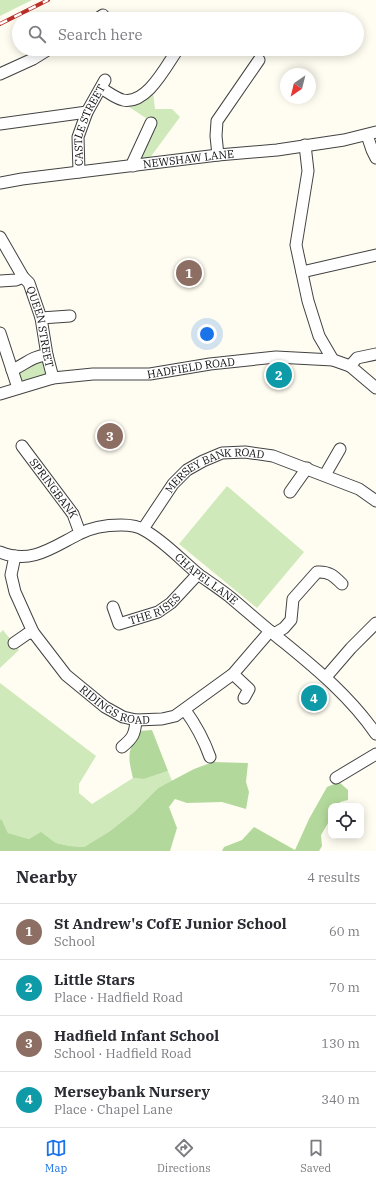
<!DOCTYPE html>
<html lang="en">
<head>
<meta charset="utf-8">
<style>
  body { margin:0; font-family:"IBM Plex Serif",serif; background:#f7f7f7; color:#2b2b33 }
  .controls { position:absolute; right:12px; bottom:12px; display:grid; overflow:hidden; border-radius:8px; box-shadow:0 2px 10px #0003 }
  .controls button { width:36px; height:36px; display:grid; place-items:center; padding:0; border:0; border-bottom:1px solid #e1e1e2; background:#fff; color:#2b2b33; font:20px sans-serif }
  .compass { position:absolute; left:280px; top:68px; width:36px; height:36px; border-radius:50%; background:#fff; box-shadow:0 2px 10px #0003; rotate:215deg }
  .you { position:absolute; left:207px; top:334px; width:14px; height:14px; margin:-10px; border:3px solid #fff; border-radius:50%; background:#1a73e8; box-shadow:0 0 0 6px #1a73e833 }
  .badge { display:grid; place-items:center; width:26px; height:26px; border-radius:50%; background:#1a73e8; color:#fff; font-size:13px; font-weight:700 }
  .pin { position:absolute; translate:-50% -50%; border:2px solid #fff; box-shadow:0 1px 4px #0006 }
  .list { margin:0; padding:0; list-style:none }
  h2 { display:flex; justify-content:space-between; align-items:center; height:52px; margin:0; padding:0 16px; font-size:17px }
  h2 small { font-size:13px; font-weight:400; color:#7c7c81 }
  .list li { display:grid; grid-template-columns:26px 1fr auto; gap:12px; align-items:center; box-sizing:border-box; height:56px; padding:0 16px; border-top:1px solid #e1e1e2 }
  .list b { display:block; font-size:15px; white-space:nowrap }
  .list p { margin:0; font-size:13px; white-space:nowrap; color:#7c7c81 }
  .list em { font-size:13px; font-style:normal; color:#7c7c81 }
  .icon { flex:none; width:22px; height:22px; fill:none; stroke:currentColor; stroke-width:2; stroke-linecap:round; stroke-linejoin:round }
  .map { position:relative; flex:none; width:376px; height:851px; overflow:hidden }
  .search { position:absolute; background:#fff; box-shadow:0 2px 10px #0003; left:12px; right:12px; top:12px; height:44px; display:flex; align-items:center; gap:10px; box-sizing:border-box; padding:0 14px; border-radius:22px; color:#7c7c81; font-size:15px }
  .sheet { height:276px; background:#fff }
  nav { display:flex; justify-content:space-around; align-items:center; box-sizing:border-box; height:56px; border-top:1px solid #e1e1e2; background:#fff; font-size:11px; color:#7c7c81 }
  nav a { display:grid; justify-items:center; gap:2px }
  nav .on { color:#1a73e8 }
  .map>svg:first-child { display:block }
  .green { fill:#cfe9bb }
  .forest { fill:#b2d99b }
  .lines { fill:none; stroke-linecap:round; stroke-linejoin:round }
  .minor-casing { stroke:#424242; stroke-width:13 }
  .minor { stroke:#fff; stroke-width:11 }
  .rail-casing { stroke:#bc302a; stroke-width:4 }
  .rail { stroke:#fff; stroke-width:2.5; stroke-dasharray:8; stroke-linecap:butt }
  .labels { text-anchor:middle; stroke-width:4; stroke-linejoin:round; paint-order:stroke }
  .street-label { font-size:11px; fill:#0f0f0f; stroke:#fff }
</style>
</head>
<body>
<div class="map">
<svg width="376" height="851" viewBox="0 0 376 851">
  <rect width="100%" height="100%" fill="#fffdf1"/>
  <path class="green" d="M 0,0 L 32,0 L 0,16 Z
    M 153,92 L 155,109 L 172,109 L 180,117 L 149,159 L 139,160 L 155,124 L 123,103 Z
    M 45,358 L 51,377 L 20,385 L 15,371 Z
    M 227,486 L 304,552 L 257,608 L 179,544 Z
    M 3,630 L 19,650 L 0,668 L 0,633 Z
    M 0,683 L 96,756 L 79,784 L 79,793 L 92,804 L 133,778 L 144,779 L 168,771 L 172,781 L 158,788 L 134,812 L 110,831 L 84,847 L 70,846 L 56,843 L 43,834 L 29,839 L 8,833 L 2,820 L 0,819 Z"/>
  <path class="forest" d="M 152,730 L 168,771 L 144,779 L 133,778 C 127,754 128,751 140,731 Z
    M 213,762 L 248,763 L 246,782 L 249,792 L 246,809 L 222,802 L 187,803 L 175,799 L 169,807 L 177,828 L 170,851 L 0,851 L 0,819 L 2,820 L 8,833 L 29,839 L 41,832 L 56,843 L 70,846 L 84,847 L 110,831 L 134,812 L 158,788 L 194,769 Z
    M 339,782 L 348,790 L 348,800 L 340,802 L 338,806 L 331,806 L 331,818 L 321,835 L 322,846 L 319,851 L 222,851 L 224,847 L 242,840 L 254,827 L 295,850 L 309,819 L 327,787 Z"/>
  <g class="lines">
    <g class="minor-casing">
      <g id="minor">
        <path d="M 97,19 L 103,15"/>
        <path d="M 0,74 L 33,59 L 49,49"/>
        <path d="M 101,88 C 108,92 115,98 123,100 C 147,105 166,66 178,49"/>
        <path d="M 0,124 L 87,112"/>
        <path d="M 367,135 L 372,150 L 376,158"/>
        <path d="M 305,145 L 308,171 L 296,245 L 308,301 L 319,336 L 333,360"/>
        <path d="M 218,155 L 216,136 L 217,121 L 259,60"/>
        <path d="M 133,166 L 133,162 L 151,123"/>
        <path id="s1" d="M 79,172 L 78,137 L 87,112 L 105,80"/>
        <path id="s2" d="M 0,183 L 22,179 L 218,155 L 277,150 L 344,140 L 376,132"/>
        <path id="s3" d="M 0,237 L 23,277 L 29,283 L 41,318 L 47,355 L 53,378"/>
        <path d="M 302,272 L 376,255"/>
        <path d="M 0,281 L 16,280 L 23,277"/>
        <path d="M 41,318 L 70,316"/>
        <path d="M 0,333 L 18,388"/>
        <path d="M 350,366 L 357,358 L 376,354"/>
        <path d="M 12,370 C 27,364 29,357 47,355"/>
        <path id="s4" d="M 0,394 L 53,378 L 93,374 L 150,374 L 210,364 L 276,357 L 333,360 L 350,366 L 376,388"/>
        <path id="s5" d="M 22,446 L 73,514 L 80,533"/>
        <path d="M 325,475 L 340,449"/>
        <path d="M 290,492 L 307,468"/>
        <path id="s6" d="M 143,529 L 173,484 L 187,470 L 203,461 L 222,453 L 245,452 L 273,456 L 359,489 L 376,501"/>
        <path id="s7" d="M 0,552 C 31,565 53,547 79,534 C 92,527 106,525 121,525 C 128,525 138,526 144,530 C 164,541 180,559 198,574 C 209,582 220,589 230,597 C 249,613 267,629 286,644 C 319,671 351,698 376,734"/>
        <path id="s8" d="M 15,556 L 11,575 L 15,592 L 33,632 L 66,675 L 105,707 L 123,717 L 136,720 L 162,719 L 175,716 L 233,674 L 270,631"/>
        <path id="s9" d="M 113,607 L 119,624 L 158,612 L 171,603 L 198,574"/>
        <path d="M 274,634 L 284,628 L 291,620 L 293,599 L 317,572 C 329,571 334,576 342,584"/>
        <path d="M 14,643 L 27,634 L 33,632"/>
        <path d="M 233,674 L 249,689 L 244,698"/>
        <path d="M 326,677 L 351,648 L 376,623"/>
        <path d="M 185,710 C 196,725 204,740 210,757"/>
        <path d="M 122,747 C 133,738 135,734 136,720"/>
        <path d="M 336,778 L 376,754"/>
      </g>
    </g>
    <use href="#minor" class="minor"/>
    <g class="rail-casing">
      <path id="rail" d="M 0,24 L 48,0"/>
    </g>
    <use href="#rail" class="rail"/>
  </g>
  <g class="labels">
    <g class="street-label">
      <text dy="4" stroke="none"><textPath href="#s1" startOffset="49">CASTLE STREET</textPath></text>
      <text dy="4" stroke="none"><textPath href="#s2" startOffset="190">NEWSHAW LANE</textPath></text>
      <text dy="4" stroke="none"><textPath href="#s3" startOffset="100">QUEEN STREET</textPath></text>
      <text dy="4" stroke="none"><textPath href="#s4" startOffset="194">HADFIELD ROAD</textPath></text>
      <text dy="4" stroke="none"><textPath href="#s6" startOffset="100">MERSEY BANK ROAD</textPath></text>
      <text dy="4" stroke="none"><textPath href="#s5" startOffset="53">SPRINGBANK</textPath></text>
      <text dy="4" stroke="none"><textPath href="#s7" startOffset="231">CHAPEL LANE</textPath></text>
      <text dy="4" stroke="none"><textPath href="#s9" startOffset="57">THE RISES</textPath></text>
      <text dy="4" stroke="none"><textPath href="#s8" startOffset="194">RIDINGS ROAD</textPath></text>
    </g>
  </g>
</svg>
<div class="controls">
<button><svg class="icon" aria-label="locate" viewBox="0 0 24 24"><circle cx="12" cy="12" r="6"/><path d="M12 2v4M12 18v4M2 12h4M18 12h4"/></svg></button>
</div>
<svg class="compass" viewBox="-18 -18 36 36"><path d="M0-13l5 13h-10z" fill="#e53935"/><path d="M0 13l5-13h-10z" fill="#7c7c81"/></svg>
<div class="you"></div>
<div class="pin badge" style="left:189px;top:273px;background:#8d6e63">1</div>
<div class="pin badge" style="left:279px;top:375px;background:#0f9aa8">2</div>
<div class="pin badge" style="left:110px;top:436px;background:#8d6e63">3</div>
<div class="pin badge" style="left:314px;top:698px;background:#0f9aa8">4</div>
<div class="search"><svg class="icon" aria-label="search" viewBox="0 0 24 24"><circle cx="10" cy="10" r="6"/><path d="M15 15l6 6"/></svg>Search here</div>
</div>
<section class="sheet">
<h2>Nearby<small>4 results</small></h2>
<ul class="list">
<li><span class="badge" style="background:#8d6e63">1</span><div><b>St Andrew's CofE Junior School</b><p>School</p></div><em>60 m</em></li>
<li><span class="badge" style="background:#0f9aa8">2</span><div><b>Little Stars</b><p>Place · Hadfield Road</p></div><em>70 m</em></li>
<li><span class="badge" style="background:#8d6e63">3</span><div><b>Hadfield Infant School</b><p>School · Hadfield Road</p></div><em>130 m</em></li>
<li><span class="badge" style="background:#0f9aa8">4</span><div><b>Merseybank Nursery</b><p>Place · Chapel Lane</p></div><em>340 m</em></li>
</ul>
</section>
<nav>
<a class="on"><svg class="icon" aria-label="map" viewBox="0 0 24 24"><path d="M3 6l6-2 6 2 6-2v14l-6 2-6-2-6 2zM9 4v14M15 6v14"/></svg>Map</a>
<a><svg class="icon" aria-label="directions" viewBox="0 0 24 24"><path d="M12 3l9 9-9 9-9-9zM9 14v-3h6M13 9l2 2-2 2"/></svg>Directions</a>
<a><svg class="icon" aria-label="saved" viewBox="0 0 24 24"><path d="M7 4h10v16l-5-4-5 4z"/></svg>Saved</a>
</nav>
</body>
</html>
